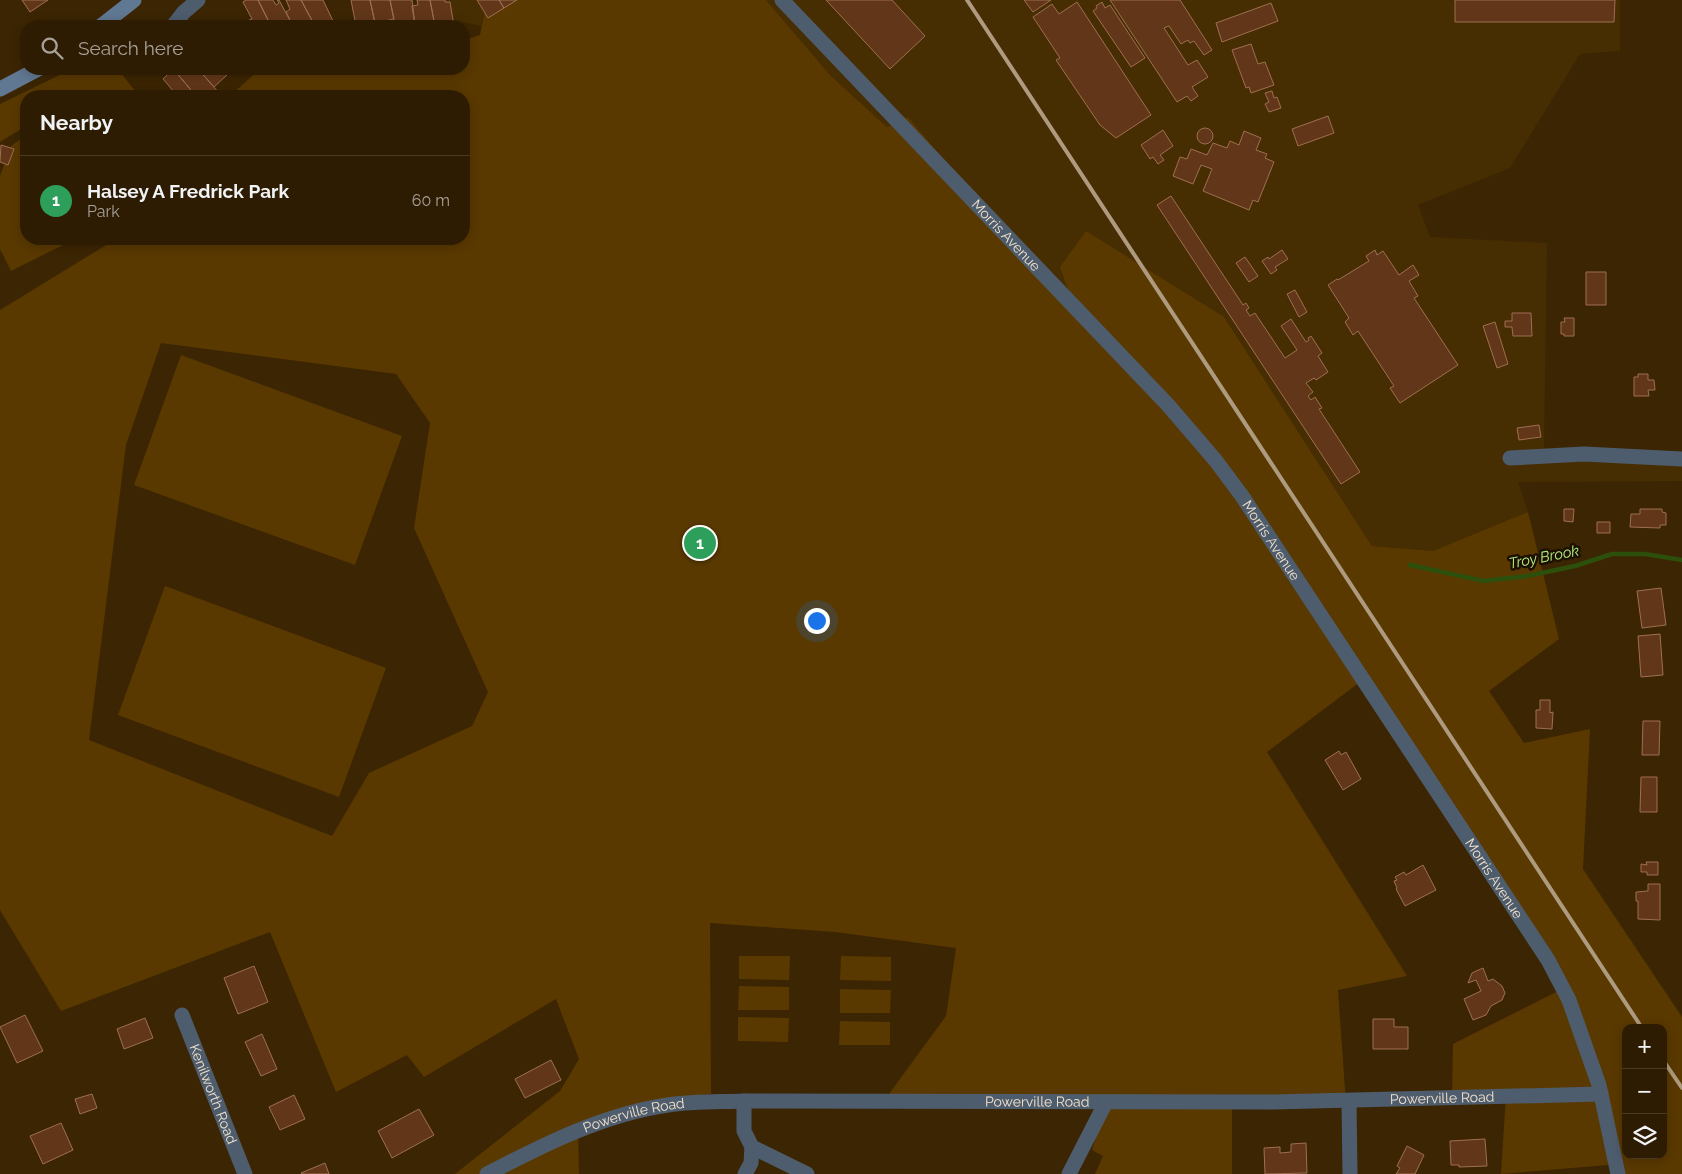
<!DOCTYPE html>
<html lang="en">
<head>
<meta charset="utf-8">
<style>
  body { margin:0; font-family:Raleway,sans-serif; background:#35250c; color:#f1f3f6 }
  .controls { position:absolute; right:15px; bottom:15px; display:grid; overflow:hidden; border-radius:10px; box-shadow:0 2px 12px #0003 }
  .controls button { width:45px; height:45px; display:grid; place-items:center; padding:0; border:0; border-bottom:1px solid #483a24; background:#2d1c02; color:#f1f3f6; font:25px sans-serif }
  .you { position:absolute; left:816px; top:620px; width:18px; height:18px; margin:-12px; border:4px solid #fff; border-radius:50%; background:#1a73e8; box-shadow:0 0 0 8px #1a73e833 }
  .badge { display:grid; place-items:center; width:32px; height:32px; border-radius:50%; background:#85bbfb; color:#fff; font-size:16px; font-weight:700 }
  .pin { position:absolute; translate:-50% -50%; border:2px solid #fff; box-shadow:0 1px 5px #0006 }
  .list { margin:0; padding:0; list-style:none }
  h2 { display:flex; justify-content:space-between; align-items:center; height:65px; margin:0; padding:0 20px; font-size:21px }
  h2 small { font-size:16px; font-weight:400; color:#a7a199 }
  .list li { display:grid; grid-template-columns:32px 1fr auto; gap:15px; align-items:center; box-sizing:border-box; height:90px; padding:0 20px; border-top:1px solid #483a24 }
  .list b { display:block; font-size:19px; white-space:nowrap }
  .list p { margin:0; font-size:16px; white-space:nowrap; color:#a7a199 }
  .list em { font-size:16px; font-style:normal; color:#a7a199 }
  .icon { flex:none; width:28px; height:28px; fill:none; stroke:currentColor; stroke-width:2; stroke-linecap:round; stroke-linejoin:round }
  .map { position:relative; flex:none; width:1682px; height:1174px; overflow:hidden }
  .search { position:absolute; background:#2d1c02; box-shadow:0 2px 12px #0003; left:20px; top:20px; width:450px; height:55px; display:flex; align-items:center; gap:12px; box-sizing:border-box; padding:0 18px; border-radius:20px; color:#a7a199; font-size:19px }
  .panel { position:absolute; background:#2d1c02; box-shadow:0 2px 12px #0003; left:20px; top:90px; width:450px; height:155px; border-radius:20px }
  .map>svg:first-child { display:block }
  .built { fill:#472d02 }
  .green { fill:#5a3901; fill-rule:evenodd }
  .lines { fill:none; stroke-linecap:round; stroke-linejoin:round }
  .stream { stroke:#2d4f0c; stroke-width:4.5 }
  .building { fill:#623719; stroke:#9e6f51 }
  .street { stroke:#4e5d6e; stroke-width:15 }
  .secondary { stroke:#617893; stroke-width:15 }
  .rail { stroke:#ae9a7f; stroke-width:4 }
  .labels { text-anchor:middle; stroke-width:5; stroke-linejoin:round; paint-order:stroke }
  .street-label { font-size:14px; fill:#f4e2cb; stroke:#1d1001 }
  .water-label { font-size:15px; font-style:italic; fill:#b2f182; stroke:#1d1001 }
</style>
</head>
<body>
<div class="map">
<svg width="1682" height="1174" viewBox="0 0 1682 1174">
  <rect width="100%" height="100%" fill="#3c2502"/>
  <path class="built" d="M 416,0 L 487,0 L 481,26 L 428,14 Z
    M 766,0 L 1620,0 L 1620,51 L 1580,54 L 1510,168 L 1418,205 L 1430,237 L 1547,243 L 1544,453 L 1682,453 L 1682,481 L 1518,482 L 1528,512 L 1433,551 L 1372,546 L 1224,317 L 1080,321 L 908,117 L 887,127 L 830,75 Z"/>
  <path class="green" d="M 487,0 L 766,0 L 830,75 L 887,127 L 908,117 L 1079,319 L 1060,267 L 1086,231 L 1224,317 L 1372,546 L 1433,551 L 1528,512 L 1559,639 L 1489,691 L 1524,743 L 1590,729 L 1583,869 L 1682,1017 L 1682,1174 L 1622,1174 L 1620,1164 L 1501,1174 L 1506,1095 L 1452,1098 L 1453,1044 L 1568,986 L 1364,679 L 1267,752 L 1407,976 L 1338,990 L 1346,1104 L 1232,1104 L 1232,1174 L 1095,1174 L 1103,1156 L 1092,1150 L 1106,1103 L 889,1094 L 946,1016 L 956,948 L 835,932 L 710,923 L 711,1094 L 676,1097 L 578,1127 L 579,1174 L 455,1174 L 560,1091 L 579,1059 L 556,999 L 424,1077 L 407,1055 L 336,1092 L 270,932 L 61,1011 L 0,910 L 0,310 L 116,239 L 464,239 L 464,96 L 230,96 L 260,69 L 464,69 L 464,40 L 480,35 ZM 161,343 L 396,374 L 430,423 L 414,528 L 488,692 L 472,726 L 369,773 L 332,836 L 89,740 L 126,445 ZM 1626,1028 L 1663,1028 L 1663,1155 L 1626,1155 Z
    M 72,69 L 118,69 L 139,96 L 26,96 L 26,126 L 0,142 L 0,104 Z
    M 26,135 L 26,239 L 75,239 L 11,271 L 0,249 L 0,176 L 11,146 Z
    M 181,355 L 402,436 L 355,565 L 134,485 Z
    M 165,586 L 386,668 L 339,797 L 118,715 Z
    M 739,956 L 790,956 L 789,980 L 739,979 Z
    M 841,956 L 891,957 L 891,981 L 840,980 Z
    M 739,986 L 789,987 L 789,1010 L 738,1010 Z
    M 840,989 L 891,990 L 890,1013 L 840,1013 Z
    M 738,1017 L 789,1018 L 788,1042 L 738,1041 Z
    M 840,1021 L 890,1022 L 890,1045 L 839,1045 Z"/>
  <g class="lines">
    <path class="stream" d="M 1410,565 L 1484,581 L 1527,576 L 1575,566 L 1612,554 L 1645,554 L 1682,560"/>
  </g>
  <path class="building" d="M 22,0 L 48,0 L 30,12 Z
    M 246,0 L 258,0 L 271,26 L 250,26 L 247,21 L 252,19 L 243,2 Z
    M 258,0 L 273,0 L 276,5 L 279,3 L 277,0 L 279,0 L 293,26 L 271,26 Z
    M 286,0 L 301,0 L 315,26 L 293,26 L 286,12 L 290,9 Z
    M 301,0 L 323,0 L 334,23 L 329,26 L 315,26 Z
    M 351,0 L 370,0 L 375,23 L 356,26 Z
    M 370,0 L 390,0 L 394,19 L 375,23 Z
    M 390,0 L 412,0 L 415,25 L 395,26 Z
    M 417,0 L 430,0 L 435,26 L 415,26 L 412,6 L 418,5 Z
    M 430,0 L 445,0 L 445,2 L 450,2 L 454,26 L 435,26 Z
    M 477,0 L 499,0 L 504,8 L 488,18 Z
    M 499,0 L 517,0 L 504,8 Z
    M 826,0 L 892,0 L 925,36 L 890,69 Z
    M 1024,0 L 1051,0 L 1033,12 Z
    M 1110,0 L 1180,0 L 1212,50 L 1204,55 L 1194,41 L 1190,43 L 1188,40 L 1181,44 L 1169,26 L 1164,28 L 1188,65 L 1197,60 L 1208,77 L 1192,87 L 1198,96 L 1191,101 L 1187,96 L 1177,102 Z
    M 1455,0 L 1615,0 L 1614,22 L 1455,22 Z
    M 1077,2 L 1151,115 L 1116,138 L 1100,125 L 1056,60 L 1060,58 L 1033,17 L 1052,4 L 1059,14 Z
    M 1102,2 L 1105,8 L 1110,5 L 1145,58 L 1131,67 L 1093,11 L 1097,8 L 1096,6 Z
    M 1271,3 L 1278,21 L 1222,42 L 1216,23 Z
    M 1251,44 L 1258,64 L 1265,62 L 1274,85 L 1251,93 L 1249,87 L 1246,88 L 1232,50 Z
    M 174,69 L 175,71 L 196,96 L 171,96 L 175,93 L 163,79 Z
    M 177,69 L 191,69 L 195,74 L 198,71 L 195,69 L 198,69 L 220,94 L 218,96 L 196,96 L 175,71 Z
    M 198,69 L 223,69 L 228,74 L 214,87 Z
    M 223,69 L 234,69 L 228,74 Z
    M 1272,91 L 1274,98 L 1277,97 L 1281,108 L 1269,112 L 1265,104 L 1269,102 L 1265,93 Z
    M 1328,116 L 1334,133 L 1298,146 L 1292,129 Z
    M1197 136a8 8 0 1 1 16 0a8 8 0 1 1-16 0Z
    M 1163,130 L 1173,146 L 1160,155 L 1164,160 L 1158,164 L 1153,157 L 1150,159 L 1141,145 Z
    M 1244,131 L 1261,138 L 1256,150 L 1267,154 L 1265,158 L 1274,162 L 1258,202 L 1253,200 L 1249,210 L 1203,191 L 1212,169 L 1201,165 L 1193,184 L 1173,176 L 1180,157 L 1187,159 L 1191,149 L 1207,155 L 1213,143 L 1227,148 L 1230,141 L 1239,145 Z
    M 1,145 L 14,149 L 8,165 L 0,162 Z
    M 1171,196 L 1243,305 L 1246,303 L 1249,308 L 1246,310 L 1250,316 L 1255,313 L 1285,358 L 1297,350 L 1281,326 L 1291,319 L 1306,342 L 1309,340 L 1308,338 L 1311,336 L 1322,353 L 1318,356 L 1328,372 L 1316,380 L 1314,378 L 1306,383 L 1313,392 L 1308,396 L 1311,400 L 1315,397 L 1322,408 L 1319,409 L 1360,472 L 1341,484 L 1157,205 Z
    M 1282,250 L 1288,259 L 1275,267 L 1277,270 L 1271,274 L 1262,261 L 1268,257 L 1269,259 Z
    M 1375,250 L 1377,255 L 1383,251 L 1399,275 L 1413,265 L 1419,275 L 1409,281 L 1418,296 L 1414,298 L 1458,365 L 1400,403 L 1390,388 L 1394,386 L 1358,331 L 1353,335 L 1345,322 L 1349,318 L 1328,285 L 1337,279 L 1338,280 L 1369,261 L 1366,256 Z
    M 1245,257 L 1258,276 L 1249,282 L 1236,263 Z
    M 1586,272 L 1606,272 L 1606,305 L 1586,305 Z
    M 1295,290 L 1307,312 L 1299,317 L 1287,294 Z
    M 1512,313 L 1531,313 L 1532,336 L 1513,336 L 1512,327 L 1505,327 L 1505,321 L 1512,321 Z
    M 1564,318 L 1574,318 L 1574,336 L 1564,336 L 1564,334 L 1561,334 L 1561,322 L 1565,322 Z
    M 1495,322 L 1508,364 L 1497,368 L 1483,326 Z
    M 1638,374 L 1648,374 L 1648,380 L 1654,380 L 1655,390 L 1648,390 L 1649,396 L 1634,396 L 1634,377 L 1638,377 Z
    M 1539,425 L 1541,437 L 1519,440 L 1517,428 Z
    M 1564,509 L 1574,509 L 1573,522 L 1564,521 Z
    M 1640,509 L 1662,509 L 1662,512 L 1666,513 L 1666,525 L 1660,525 L 1660,528 L 1630,527 L 1631,514 L 1640,514 Z
    M 1597,522 L 1610,522 L 1610,533 L 1597,533 Z
    M 1661,588 L 1666,625 L 1642,628 L 1637,591 Z
    M 1660,634 L 1663,675 L 1641,677 L 1638,636 Z
    M 1540,700 L 1550,700 L 1550,713 L 1553,712 L 1552,729 L 1536,728 L 1536,710 L 1540,710 Z
    M 1643,721 L 1660,721 L 1659,755 L 1642,755 Z
    M 1339,751 L 1341,755 L 1346,752 L 1361,779 L 1343,790 L 1325,760 Z
    M 1641,777 L 1657,777 L 1657,812 L 1640,812 Z
    M 1646,862 L 1658,862 L 1658,875 L 1647,875 L 1647,872 L 1641,872 L 1641,864 L 1647,865 Z
    M 1423,865 L 1436,890 L 1405,906 L 1396,889 L 1397,888 L 1394,881 L 1397,880 L 1395,877 L 1404,872 L 1406,875 Z
    M 1648,884 L 1660,884 L 1660,920 L 1638,919 L 1638,901 L 1636,901 L 1636,892 L 1648,891 Z
    M 254,966 L 268,1002 L 238,1014 L 224,978 Z
    M 1483,968 L 1488,981 L 1493,979 L 1502,986 L 1505,993 L 1502,1000 L 1491,1006 L 1486,1015 L 1473,1020 L 1464,999 L 1481,991 L 1476,980 L 1468,983 L 1472,973 Z
    M 25,1015 L 43,1051 L 17,1063 L 0,1027 Z
    M 145,1018 L 153,1038 L 124,1049 L 117,1029 Z
    M 1373,1019 L 1394,1019 L 1394,1027 L 1408,1027 L 1408,1049 L 1373,1049 Z
    M 262,1034 L 277,1069 L 261,1076 L 245,1042 Z
    M 551,1060 L 561,1080 L 525,1098 L 515,1079 Z
    M 92,1094 L 97,1108 L 80,1114 L 75,1099 Z
    M 294,1095 L 305,1119 L 280,1130 L 269,1107 Z
    M 419,1109 L 434,1135 L 392,1158 L 378,1131 Z
    M 61,1123 L 73,1150 L 43,1164 L 30,1136 Z
    M 1485,1139 L 1487,1166 L 1459,1167 L 1459,1165 L 1451,1165 L 1450,1141 Z
    M 1306,1143 L 1307,1173 L 1265,1174 L 1264,1148 L 1280,1147 L 1280,1153 L 1291,1152 L 1291,1144 Z
    M 1407,1146 L 1424,1155 L 1415,1174 L 1396,1174 L 1400,1168 L 1397,1166 Z
    M 325,1163 L 329,1174 L 302,1174 L 301,1173 Z"/>
  <g class="lines">
    <g class="street">
      <path id="s1" d="M 782,0 L 1168,405 L 1216,461 L 1242,496 L 1548,960 L 1569,1000 L 1599,1085 L 1618,1174"/>
      <path d="M 173,26 L 184,12 L 198,0"/>
      <path d="M 1510,458 L 1584,454 L 1682,459"/>
      <path id="s2" d="M 182,1015 L 245,1174"/>
      <path d="M 744,1101 L 744,1131 L 752,1147 L 807,1174"/>
      <path d="M 1349,1101 L 1350,1174"/>
      <path id="s3" d="M 487,1174 C 543,1145 604,1114 668,1105 C 693,1101 719,1102 744,1101 L 1273,1102 L 1601,1094"/>
      <path d="M 745,1174 L 751,1163 L 752,1147"/>
      <path d="M 1069,1174 L 1106,1102"/>
    </g>
    <path class="secondary" d="M 101,26 L 134,0
      M 0,89 L 38,69"/>
    <path class="rail" d="M 967,0 L 1642,1028
      M 1663,1060 L 1682,1088"/>
  </g>
  <g class="labels">
    <g class="street-label">
      <text dy="5" stroke="none"><textPath href="#s1" startOffset="325">Morris Avenue</textPath></text>
      <text dy="5" stroke="none"><textPath href="#s1" startOffset="730">Morris Avenue</textPath></text>
      <text dy="5" stroke="none"><textPath href="#s1" startOffset="1135">Morris Avenue</textPath></text>
      <text dy="5" stroke="none"><textPath href="#s2" startOffset="85">Kenilworth Road</textPath></text>
      <text dy="5" stroke="none"><textPath href="#s3" startOffset="969">Powerville Road</textPath></text>
      <text dy="5" stroke="none"><textPath href="#s3" startOffset="564">Powerville Road</textPath></text>
      <text dy="5" stroke="none"><textPath href="#s3" startOffset="159">Powerville Road</textPath></text>
    </g>
    <g class="water-label">
      <text transform="translate(1544 557) rotate(-11)" y="5">Troy Brook</text>
    </g>
  </g>
</svg>
<div class="controls">
<button>+</button>
<button>−</button>
<button><svg class="icon" aria-label="layers" viewBox="0 0 24 24"><path d="M12 4l9 5-9 5-9-5zM3 14l9 5 9-5"/></svg></button>
</div>
<div class="you"></div>
<div class="pin badge" style="left:700px;top:543px;background:#2e9e5b">1</div>
<div class="search"><svg class="icon" aria-label="search" viewBox="0 0 24 24"><circle cx="10" cy="10" r="6"/><path d="M15 15l6 6"/></svg>Search here</div>
<section class="panel">
<h2>Nearby<small></small></h2>
<ul class="list">
<li><span class="badge" style="background:#2e9e5b">1</span><div><b>Halsey A Fredrick Park</b><p>Park</p></div><em>60 m</em></li>
</ul>
</section>
</div>
</body>
</html>
